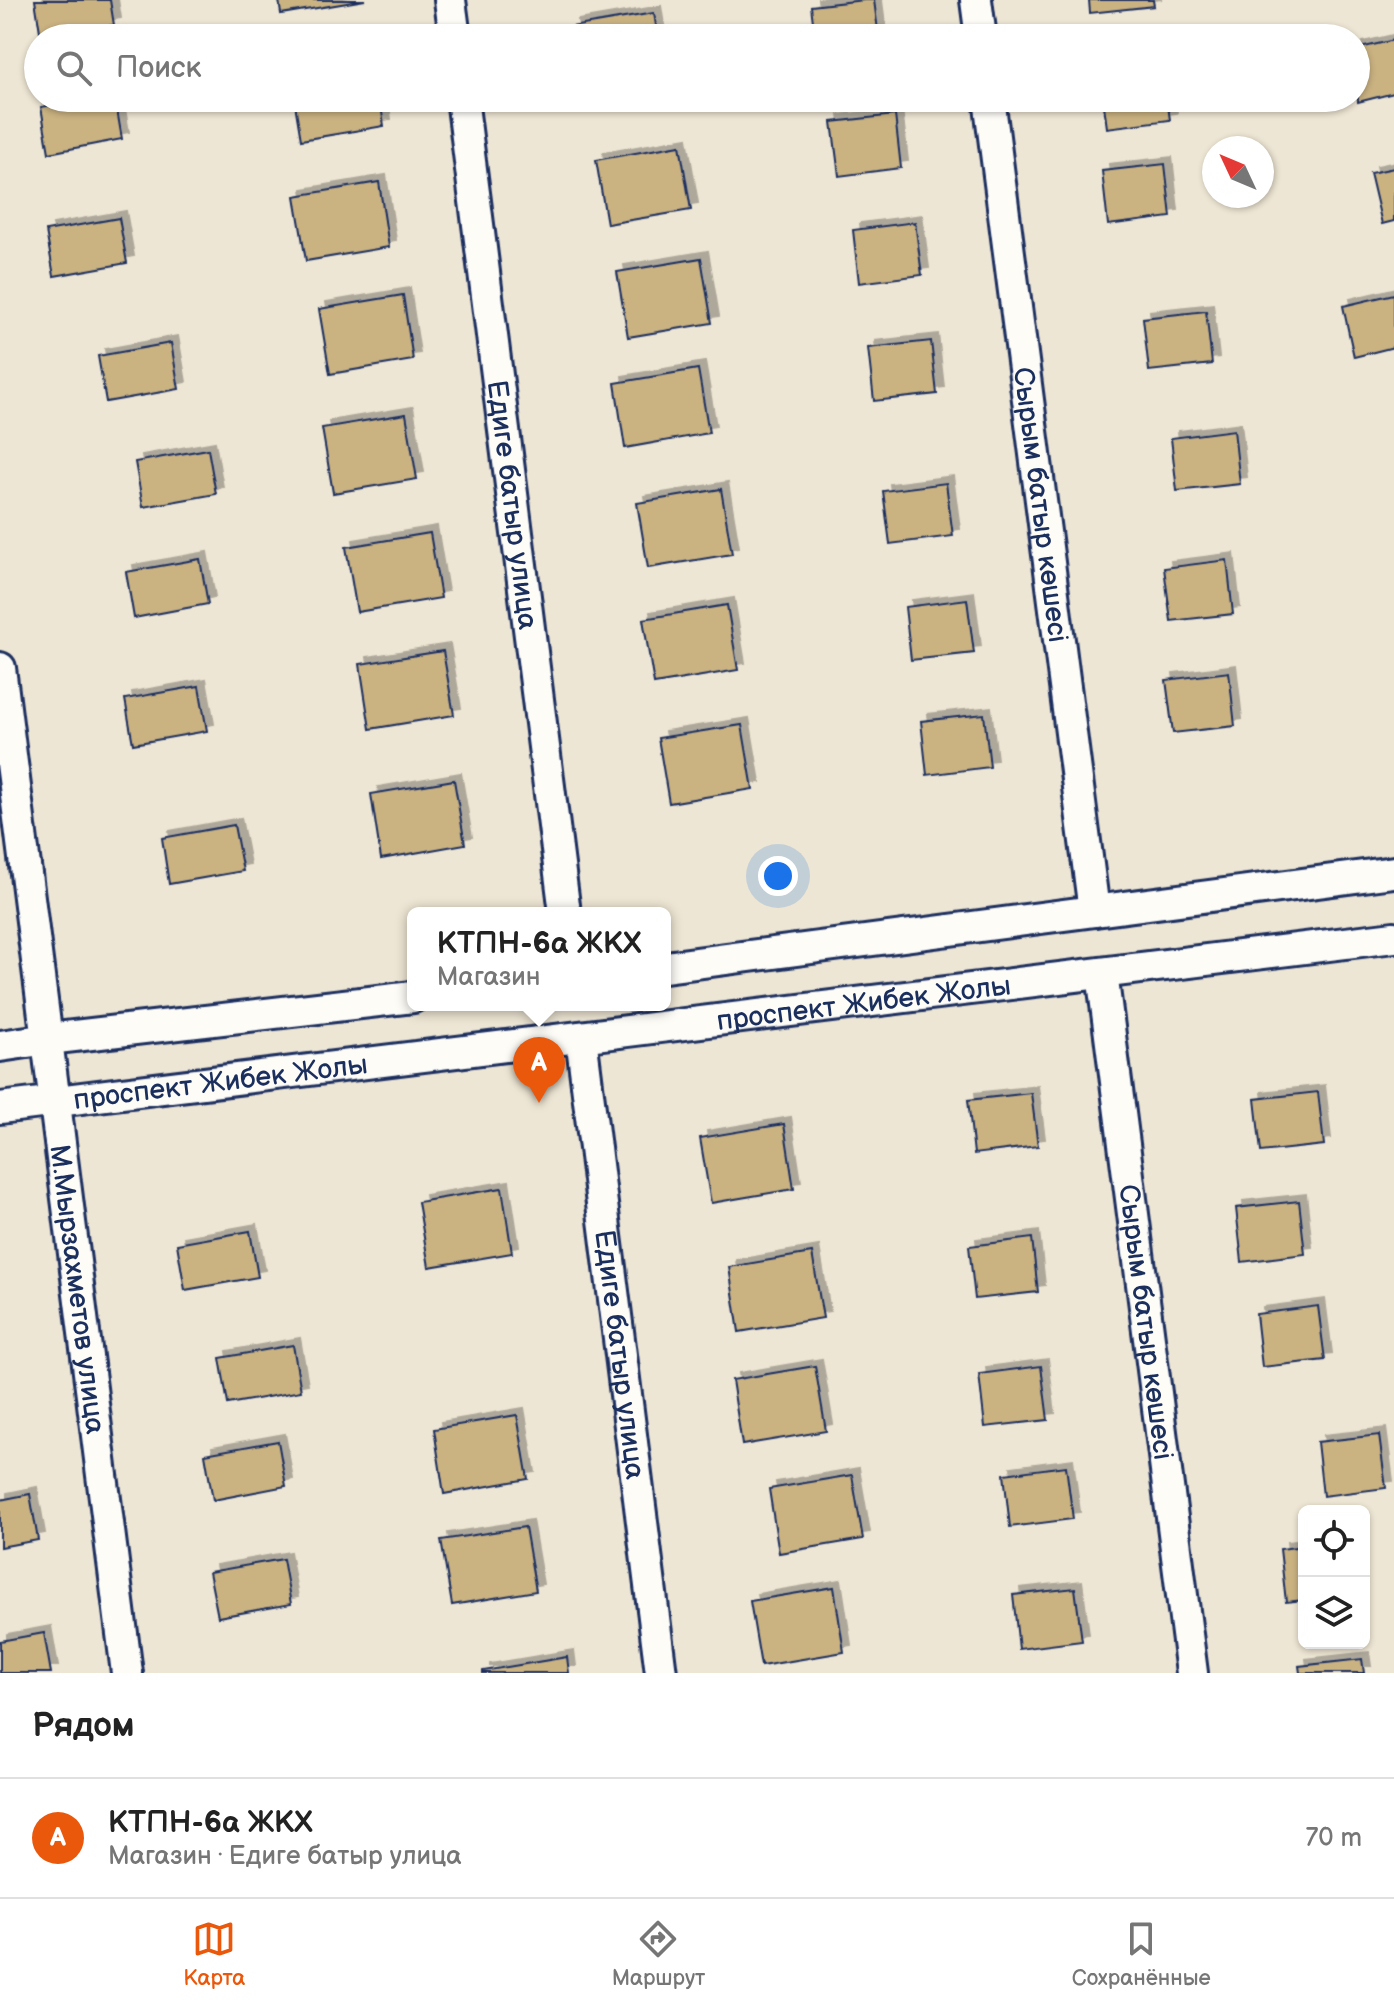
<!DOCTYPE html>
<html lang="ru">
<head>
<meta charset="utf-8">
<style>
  body { margin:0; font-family:"Balsamiq Sans",sans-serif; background:#f6f6f6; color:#222 }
  .controls { position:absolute; right:24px; bottom:24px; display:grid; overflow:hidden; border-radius:12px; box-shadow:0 2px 6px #0004 }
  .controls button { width:72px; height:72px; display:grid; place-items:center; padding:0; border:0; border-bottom:2px solid #e0e0e0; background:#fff; color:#222; font:40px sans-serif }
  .compass { position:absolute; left:1202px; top:136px; width:72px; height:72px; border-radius:50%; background:#fff; box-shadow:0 2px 6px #0004; rotate:314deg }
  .you { position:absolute; left:778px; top:876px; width:28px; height:28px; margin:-20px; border:6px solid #fff; border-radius:50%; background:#1a73e8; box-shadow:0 0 0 12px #1a73e833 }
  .badge { display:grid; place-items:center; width:52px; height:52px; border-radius:50%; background:#ea580c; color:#fff; font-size:26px; font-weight:700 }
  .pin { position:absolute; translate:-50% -66px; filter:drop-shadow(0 2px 4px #0008) }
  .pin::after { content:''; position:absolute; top:42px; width:28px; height:24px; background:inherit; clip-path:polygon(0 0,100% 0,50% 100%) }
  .popup { position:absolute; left:407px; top:907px; width:264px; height:104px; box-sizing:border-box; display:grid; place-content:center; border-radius:12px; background:#fff; filter:drop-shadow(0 2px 6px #0005); font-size:26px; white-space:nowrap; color:#767676 }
  .popup b { font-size:30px; color:#222 }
  .popup::after { content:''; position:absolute; left:50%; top:100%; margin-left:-16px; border:16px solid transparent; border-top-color:#fff }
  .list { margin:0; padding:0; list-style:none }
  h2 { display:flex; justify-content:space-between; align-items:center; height:104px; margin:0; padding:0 32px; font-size:34px }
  h2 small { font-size:26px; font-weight:400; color:#767676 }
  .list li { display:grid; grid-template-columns:52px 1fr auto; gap:24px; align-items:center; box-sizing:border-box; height:120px; padding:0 32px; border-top:2px solid #e0e0e0 }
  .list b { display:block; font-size:30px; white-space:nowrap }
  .list p { margin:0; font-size:26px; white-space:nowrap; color:#767676 }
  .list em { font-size:26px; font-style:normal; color:#767676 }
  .icon { flex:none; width:44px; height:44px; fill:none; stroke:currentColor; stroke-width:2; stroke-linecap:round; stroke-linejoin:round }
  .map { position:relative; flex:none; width:1394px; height:1673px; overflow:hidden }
  .search { position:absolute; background:#fff; box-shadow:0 2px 6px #0004; left:24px; right:24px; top:24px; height:88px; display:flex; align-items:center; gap:20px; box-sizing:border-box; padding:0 28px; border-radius:44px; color:#767676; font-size:30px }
  .sheet { height:224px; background:#fff }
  nav { display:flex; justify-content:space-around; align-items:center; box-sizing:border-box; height:112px; border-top:2px solid #e0e0e0; background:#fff; font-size:22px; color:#767676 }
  nav a { display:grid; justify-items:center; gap:4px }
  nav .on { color:#ea580c }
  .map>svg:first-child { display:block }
  .building { fill:#cab281; stroke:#1b2f5e; stroke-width:2; filter:url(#shadow) }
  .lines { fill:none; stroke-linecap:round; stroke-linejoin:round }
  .minor-casing { stroke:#1b2f5e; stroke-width:36 }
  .minor { stroke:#fdfcf7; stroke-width:30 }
  .labels { text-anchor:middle; stroke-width:8; stroke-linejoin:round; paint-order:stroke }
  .street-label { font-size:28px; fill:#1b2f5e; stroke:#fdfcf7 }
</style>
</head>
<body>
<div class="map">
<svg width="1394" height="1673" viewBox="0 0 1394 1673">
  <defs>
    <filter id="shadow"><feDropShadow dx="7" dy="-7" stdDeviation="0" flood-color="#0004"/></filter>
  </defs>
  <rect width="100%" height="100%" fill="#eee6d4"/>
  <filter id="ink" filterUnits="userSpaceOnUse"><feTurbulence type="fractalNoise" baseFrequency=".0125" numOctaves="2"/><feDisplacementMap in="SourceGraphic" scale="16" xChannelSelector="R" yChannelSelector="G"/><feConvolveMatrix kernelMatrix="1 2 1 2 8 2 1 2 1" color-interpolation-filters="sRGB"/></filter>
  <g filter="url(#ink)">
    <path class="building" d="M 35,0 L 110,0 L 114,25 L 41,38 Z
      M 279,0 L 365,0 L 281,14 Z
      M 864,0 L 874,0 L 879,38 L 815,38 L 811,6 Z
      M 1089,0 L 1153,0 L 1154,6 L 1090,13 Z
      M 654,13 L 658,38 L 573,38 L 571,27 Z
      M 1394,40 L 1394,93 L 1358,102 L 1356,49 Z
      M 92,98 L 115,98 L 122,139 L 49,153 L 41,107 Z
      M 294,98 L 380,98 L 384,126 L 301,140 Z
      M 1103,98 L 1167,98 L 1170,120 L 1107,128 Z
      M 895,115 L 901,168 L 839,176 L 832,122 Z
      M 680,145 L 691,210 L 607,224 L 596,160 Z
      M 1165,164 L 1171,217 L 1108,225 L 1102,171 Z
      M 1394,168 L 1394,221 L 1382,224 L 1370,173 Z
      M 379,182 L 389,247 L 306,261 L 295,196 Z
      M 119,218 L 127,263 L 54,276 L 46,231 Z
      M 915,222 L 922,275 L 859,283 L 853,230 Z
      M 701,258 L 712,323 L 628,337 L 617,272 Z
      M 1394,294 L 1394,347 L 1354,357 L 1343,306 Z
      M 403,295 L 413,360 L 330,374 L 319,309 Z
      M 1206,311 L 1212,364 L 1149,371 L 1143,318 Z
      M 931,341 L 937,394 L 874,401 L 868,348 Z
      M 171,343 L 179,389 L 106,402 L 98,356 Z
      M 698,369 L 709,433 L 625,448 L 615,383 Z
      M 406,414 L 417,479 L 333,493 L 322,428 Z
      M 1234,430 L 1240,484 L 1177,491 L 1171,438 Z
      M 208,449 L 216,494 L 143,507 L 135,462 Z
      M 946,483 L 953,536 L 890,544 L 883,491 Z
      M 721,489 L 732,554 L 648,568 L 637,503 Z
      M 430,533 L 441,598 L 357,612 L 346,547 Z
      M 200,559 L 208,604 L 134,618 L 126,572 Z
      M 1227,560 L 1233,614 L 1171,621 L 1164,568 Z
      M 967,599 L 974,653 L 911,660 L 905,607 Z
      M 727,605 L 738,670 L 654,684 L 643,619 Z
      M 443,651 L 454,715 L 370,729 L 360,664 Z
      M 1229,672 L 1235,726 L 1173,733 L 1166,680 Z
      M 199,686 L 207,731 L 133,744 L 125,699 Z
      M 984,714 L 990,767 L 927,775 L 921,721 Z
      M 742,725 L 753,789 L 669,803 L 658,738 Z
      M 454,780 L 465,844 L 381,859 L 371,794 Z
      M 234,825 L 243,871 L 169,884 L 162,838 Z
      M 1318,1092 L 1324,1145 L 1261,1152 L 1255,1099 Z
      M 1031,1093 L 1038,1146 L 974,1154 L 968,1100 Z
      M 784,1124 L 794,1189 L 711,1203 L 700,1138 Z
      M 502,1188 L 512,1253 L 429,1267 L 418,1202 Z
      M 1299,1201 L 1305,1254 L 1242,1262 L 1236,1208 Z
      M 250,1231 L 258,1277 L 185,1290 L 177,1244 Z
      M 1032,1238 L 1038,1292 L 975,1299 L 969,1246 Z
      M 812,1253 L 823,1318 L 739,1332 L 729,1267 Z
      M 1318,1306 L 1325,1360 L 1262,1367 L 1256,1314 Z
      M 293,1345 L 301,1391 L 228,1404 L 220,1358 Z
      M 815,1366 L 826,1431 L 742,1445 L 732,1380 Z
      M 1041,1366 L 1048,1420 L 985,1427 L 979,1374 Z
      M 517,1415 L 528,1479 L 444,1494 L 434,1429 Z
      M 1379,1435 L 1386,1488 L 1323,1496 L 1317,1442 Z
      M 278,1441 L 286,1486 L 213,1500 L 205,1454 Z
      M 1066,1466 L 1073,1519 L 1010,1527 L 1004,1474 Z
      M 852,1475 L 863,1539 L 779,1553 L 769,1489 Z
      M 30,1494 L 38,1540 L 0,1547 L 0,1500 Z
      M 525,1527 L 536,1591 L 452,1605 L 441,1540 Z
      M 1304,1546 L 1304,1600 L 1286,1602 L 1280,1549 Z
      M 283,1559 L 291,1604 L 218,1617 L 209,1572 Z
      M 834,1587 L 844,1652 L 761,1666 L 750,1601 Z
      M 1075,1588 L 1082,1641 L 1019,1649 L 1013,1595 Z
      M 44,1633 L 51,1673 L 0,1673 L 0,1641 Z
      M 567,1657 L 569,1673 L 483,1673 L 483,1671 Z
      M 1362,1659 L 1364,1673 L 1300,1673 L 1299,1666 Z"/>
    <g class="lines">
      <g class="minor-casing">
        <g id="minor">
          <path d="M 450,0 L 455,38"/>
          <path d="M 976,0 L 981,38"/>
          <path id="s1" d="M 462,98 L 565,913"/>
          <path id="s2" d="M 989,98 L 1094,911"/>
          <path id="s3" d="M 0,668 L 127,1673"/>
          <path d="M 665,967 L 1394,872"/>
          <path id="s4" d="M 1102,973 L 1192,1673"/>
          <path id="s5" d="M 581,1037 L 661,1673"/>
          <path d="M 0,1046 L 48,1039 L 413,997"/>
          <path id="s6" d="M 0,1108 L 1394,937"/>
        </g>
      </g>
      <use href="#minor" class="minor"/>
    </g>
  </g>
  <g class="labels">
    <g class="street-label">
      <text dy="10" stroke="none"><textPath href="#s2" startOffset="410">Сырым батыр көшесі</textPath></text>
      <text dy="10" stroke="none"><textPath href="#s1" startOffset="410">Едиге батыр улица</textPath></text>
      <text dy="10" stroke="none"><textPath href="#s6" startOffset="870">проспект Жибек Жолы</textPath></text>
      <text dy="10" stroke="none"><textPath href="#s6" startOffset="222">проспект Жибек Жолы</textPath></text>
      <text dy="10" stroke="none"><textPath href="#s3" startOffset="626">М.Мырзахметов улица</textPath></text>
      <text dy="10" stroke="none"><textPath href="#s4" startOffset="352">Сырым батыр көшесі</textPath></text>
      <text dy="10" stroke="none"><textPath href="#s5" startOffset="320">Едиге батыр улица</textPath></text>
    </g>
  </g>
</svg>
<div class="controls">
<button><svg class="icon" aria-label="locate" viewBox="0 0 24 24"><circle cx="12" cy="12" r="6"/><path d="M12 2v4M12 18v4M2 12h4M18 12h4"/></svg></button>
<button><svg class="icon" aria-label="layers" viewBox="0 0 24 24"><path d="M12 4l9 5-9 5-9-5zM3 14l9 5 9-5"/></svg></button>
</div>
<svg class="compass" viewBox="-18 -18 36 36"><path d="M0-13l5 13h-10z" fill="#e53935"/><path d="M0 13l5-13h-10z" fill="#767676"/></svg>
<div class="you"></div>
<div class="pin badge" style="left:539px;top:1103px">A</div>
<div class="popup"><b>КТПН-6а ЖКХ</b>Магазин</div>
<div class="search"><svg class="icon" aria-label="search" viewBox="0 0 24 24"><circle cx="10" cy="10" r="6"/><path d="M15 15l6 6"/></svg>Поиск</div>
</div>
<section class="sheet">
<h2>Рядом<small></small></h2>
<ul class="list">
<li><span class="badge">A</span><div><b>КТПН-6а ЖКХ</b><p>Магазин · Едиге батыр улица</p></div><em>70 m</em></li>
</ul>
</section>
<nav>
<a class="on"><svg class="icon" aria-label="map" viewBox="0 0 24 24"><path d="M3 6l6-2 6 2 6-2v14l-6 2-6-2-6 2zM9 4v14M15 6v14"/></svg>Карта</a>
<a><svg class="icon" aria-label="directions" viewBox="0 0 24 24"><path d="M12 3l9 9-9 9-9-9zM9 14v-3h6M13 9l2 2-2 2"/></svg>Маршрут</a>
<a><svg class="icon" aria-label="saved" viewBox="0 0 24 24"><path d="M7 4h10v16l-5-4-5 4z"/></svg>Сохранённые</a>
</nav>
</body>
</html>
